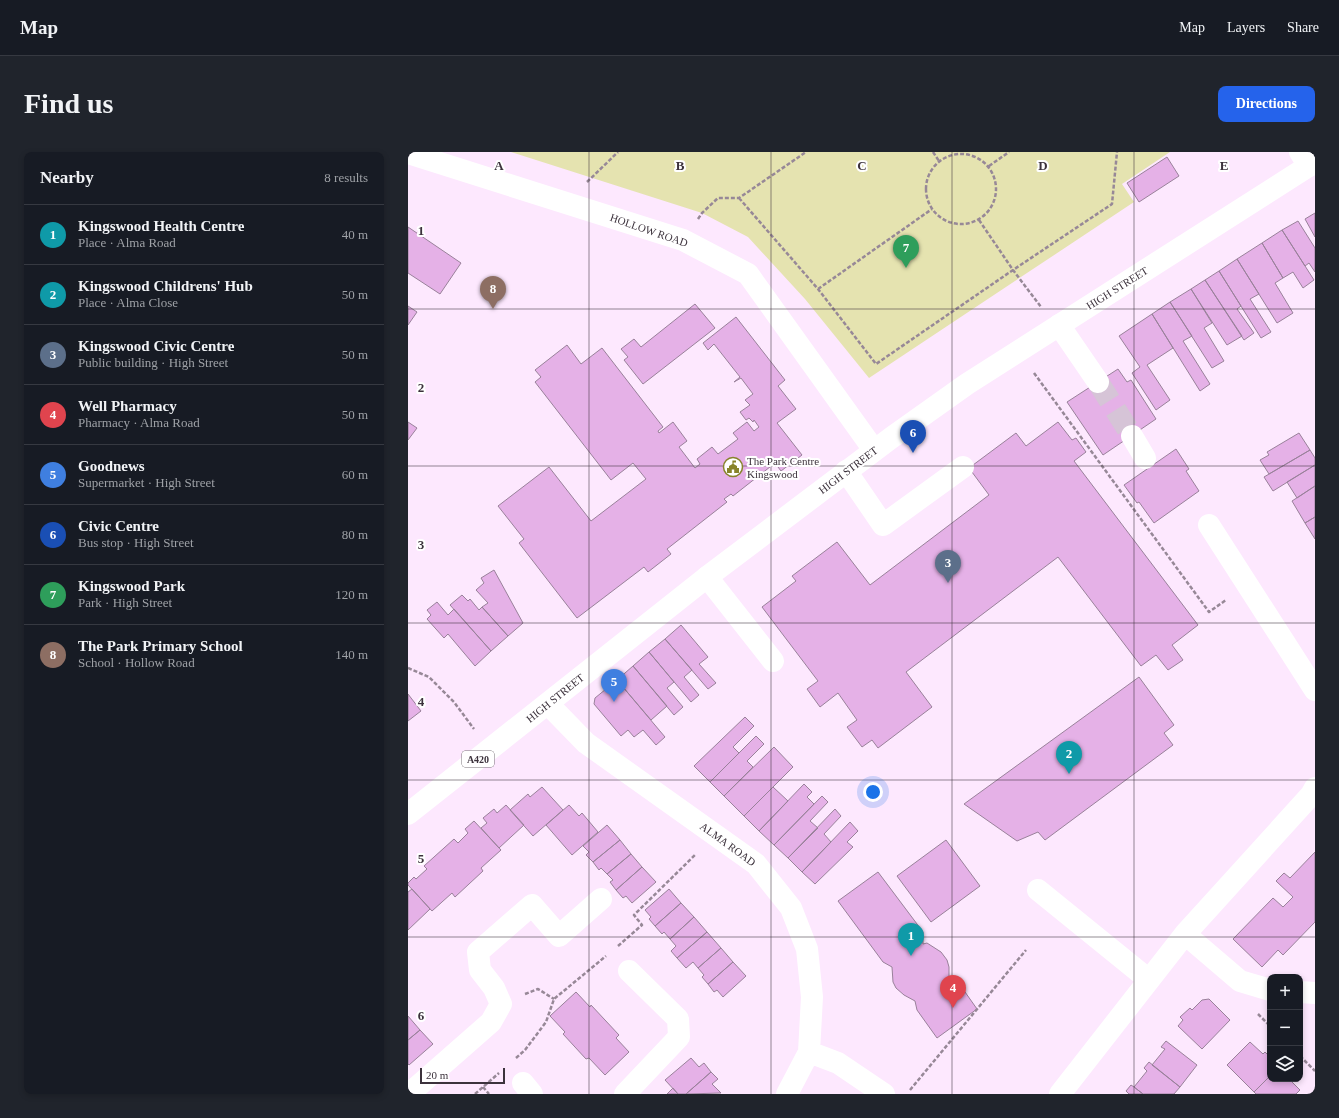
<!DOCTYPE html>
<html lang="en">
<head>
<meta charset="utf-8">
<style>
  body { margin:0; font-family:Georgia,serif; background:#20242c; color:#f1f3f6 }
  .controls { position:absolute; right:12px; bottom:12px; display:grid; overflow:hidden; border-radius:8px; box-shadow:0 2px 6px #0003 }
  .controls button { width:36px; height:36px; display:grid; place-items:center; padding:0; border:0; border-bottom:1px solid #363941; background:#171b24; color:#f1f3f6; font:20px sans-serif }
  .scale { position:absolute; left:12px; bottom:10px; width:85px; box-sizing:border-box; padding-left:4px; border:2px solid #3c323c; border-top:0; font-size:11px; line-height:14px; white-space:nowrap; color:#3c323c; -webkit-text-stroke:3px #fff; paint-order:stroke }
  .you { position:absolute; left:465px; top:640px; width:14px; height:14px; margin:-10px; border:3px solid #fff; border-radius:50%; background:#1a73e8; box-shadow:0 0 0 6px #1a73e833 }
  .badge { display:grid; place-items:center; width:26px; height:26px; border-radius:50%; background:#2563eb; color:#fff; font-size:13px; font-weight:700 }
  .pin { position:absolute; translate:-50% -33px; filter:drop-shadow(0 1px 2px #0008) }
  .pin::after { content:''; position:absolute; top:21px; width:14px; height:12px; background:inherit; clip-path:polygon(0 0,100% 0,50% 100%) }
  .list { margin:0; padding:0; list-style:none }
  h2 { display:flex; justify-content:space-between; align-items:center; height:52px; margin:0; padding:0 16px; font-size:17px }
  h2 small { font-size:13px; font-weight:400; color:#9ea1a6 }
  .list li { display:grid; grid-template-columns:26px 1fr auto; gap:12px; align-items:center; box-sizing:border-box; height:60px; padding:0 16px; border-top:1px solid #363941 }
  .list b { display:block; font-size:15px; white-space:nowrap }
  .list p { margin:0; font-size:13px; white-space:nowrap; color:#9ea1a6 }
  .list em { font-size:13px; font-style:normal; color:#9ea1a6 }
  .icon { flex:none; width:22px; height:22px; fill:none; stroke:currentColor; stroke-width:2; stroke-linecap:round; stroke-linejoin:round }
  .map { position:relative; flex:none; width:907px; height:942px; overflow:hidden; border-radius:8px }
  header { display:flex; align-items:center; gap:24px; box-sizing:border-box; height:56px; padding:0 20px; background:#171b24; border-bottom:1px solid #363941 }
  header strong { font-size:19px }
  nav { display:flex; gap:22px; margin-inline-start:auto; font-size:14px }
  .intro { display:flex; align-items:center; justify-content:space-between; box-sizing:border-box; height:96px; padding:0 24px }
  h1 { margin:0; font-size:28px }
  .button { padding:10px 18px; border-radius:8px; background:#2563eb; color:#fff; font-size:14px; font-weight:700 }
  main { display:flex; gap:24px; padding:0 24px }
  aside { flex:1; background:#171b24; border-radius:8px; box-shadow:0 2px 6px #0003 }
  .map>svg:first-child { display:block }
  .green { fill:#e5e3b0 }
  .building { fill:#e5b1e7; stroke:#99819a }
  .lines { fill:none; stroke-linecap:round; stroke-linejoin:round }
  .minor-tunnel { stroke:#d6c4d7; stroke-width:22; stroke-dasharray:22 11; stroke-linecap:butt }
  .path { stroke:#978897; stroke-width:2.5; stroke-dasharray:4 2; stroke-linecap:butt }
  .minor { stroke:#fff; stroke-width:22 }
  .major { stroke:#fff; stroke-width:22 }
  .grid { fill:none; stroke:#3c323c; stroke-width:1; stroke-opacity:0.55 }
  .labels { text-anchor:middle; stroke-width:4; stroke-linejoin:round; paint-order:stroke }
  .shield { fill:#fff; stroke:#767076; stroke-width:1 }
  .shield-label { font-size:10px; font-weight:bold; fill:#3c323c }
  .street-label { font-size:11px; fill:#3c323c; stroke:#fff }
  .poi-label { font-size:11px; fill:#3c323c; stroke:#fff; text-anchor:start }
  .grid-label { font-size:13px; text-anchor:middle; font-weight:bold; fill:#3c323c; stroke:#fff; stroke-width:4; stroke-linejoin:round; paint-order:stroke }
</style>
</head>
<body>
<header>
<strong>Map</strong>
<nav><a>Map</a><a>Layers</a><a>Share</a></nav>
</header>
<div class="intro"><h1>Find us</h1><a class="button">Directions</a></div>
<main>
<aside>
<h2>Nearby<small>8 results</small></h2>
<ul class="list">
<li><span class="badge" style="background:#0f9aa8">1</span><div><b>Kingswood Health Centre</b><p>Place · Alma Road</p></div><em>40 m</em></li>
<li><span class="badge" style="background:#0f9aa8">2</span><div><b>Kingswood Childrens' Hub</b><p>Place · Alma Close</p></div><em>50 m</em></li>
<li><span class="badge" style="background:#5c6f8a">3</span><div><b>Kingswood Civic Centre</b><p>Public building · High Street</p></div><em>50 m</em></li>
<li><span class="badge" style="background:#e0444e">4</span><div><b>Well Pharmacy</b><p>Pharmacy · Alma Road</p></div><em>50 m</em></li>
<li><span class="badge" style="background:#3f7fe0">5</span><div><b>Goodnews</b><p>Supermarket · High Street</p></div><em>60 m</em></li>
<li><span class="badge" style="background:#1a4fb4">6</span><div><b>Civic Centre</b><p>Bus stop · High Street</p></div><em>80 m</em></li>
<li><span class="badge" style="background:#2e9e5b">7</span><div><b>Kingswood Park</b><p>Park · High Street</p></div><em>120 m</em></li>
<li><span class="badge" style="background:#8d6e63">8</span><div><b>The Park Primary School</b><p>School · Hollow Road</p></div><em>140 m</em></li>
</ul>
</aside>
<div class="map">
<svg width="907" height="942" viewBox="0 0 907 942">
  <rect width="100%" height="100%" fill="#fde8fe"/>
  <path class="green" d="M 103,0 L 762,0 L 714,32 L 726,50 L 461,226 L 397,147 L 340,85 L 294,61 Z"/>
  <path class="building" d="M 759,5 L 771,24 L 731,50 L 719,31 Z
    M 907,61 L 907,85 L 897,67 Z
    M 890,69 L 907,96 L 907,120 L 901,111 L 897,114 L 874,78 Z
    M 0,75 L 53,111 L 32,142 L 0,121 Z
    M 874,78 L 906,128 L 895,136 L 885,120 L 875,126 L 854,91 Z
    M 854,91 L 875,126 L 867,131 L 885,161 L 869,171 L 829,107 Z
    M 829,107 L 851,142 L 842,147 L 863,180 L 853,186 L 811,119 Z
    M 811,119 L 833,154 L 829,157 L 846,181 L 836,188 L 797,128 Z
    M 797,128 L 834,184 L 819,193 L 783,137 Z
    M 783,137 L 804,171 L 796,176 L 816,209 L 804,216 L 762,150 Z
    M 762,150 L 784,184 L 775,189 L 802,232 L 792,239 L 744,162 Z
    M 287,152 L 307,176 L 235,232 L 216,208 L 220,205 L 213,197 L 226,187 L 233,195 Z
    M 0,154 L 9,160 L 0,173 Z
    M 744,162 L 765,196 L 739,213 L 762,248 L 748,258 L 724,221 L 732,215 L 711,184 Z
    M 328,165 L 377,228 L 370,234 L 388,257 L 369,271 L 394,303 L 373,319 L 367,311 L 325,344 L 323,342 L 316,347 L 319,350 L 259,397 L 263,402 L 240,420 L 236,415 L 169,466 L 111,391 L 116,387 L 90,354 L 141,315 L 183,369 L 238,327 L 225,311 L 203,328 L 127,230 L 133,225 L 127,218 L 159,193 L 173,212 L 194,196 L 255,275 L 250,279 L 251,281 L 265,270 L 279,289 L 271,295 L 287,316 L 292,312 L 289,307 L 304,295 L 310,302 L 330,287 L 325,281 L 339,270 L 346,279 L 351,275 L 346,268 L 345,270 L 341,266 L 338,268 L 332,260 L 342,253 L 337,248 L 345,242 L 333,226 L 326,230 L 332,225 L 306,192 L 300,198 L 295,191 Z
    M 710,217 L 719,230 L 723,228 L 748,267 L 695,303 L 659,250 Z
    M 0,270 L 9,276 L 0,288 Z
    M 650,270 L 664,288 L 668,286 L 678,300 L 666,309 L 790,473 L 764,493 L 775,508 L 760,518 L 748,503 L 733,514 L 650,405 L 498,520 L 524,555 L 470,596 L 464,588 L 454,595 L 439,575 L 449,568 L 430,541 L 412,555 L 399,537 L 410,529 L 354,455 L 388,429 L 384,424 L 429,390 L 462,433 L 581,343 L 561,316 L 608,281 L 618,294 Z
    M 891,281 L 902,298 L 861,322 L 852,308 L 861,303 L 859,300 Z
    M 768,297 L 781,317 L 778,319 L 791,339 L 746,371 L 731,350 L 729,351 L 716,333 Z
    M 902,298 L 907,306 L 907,313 L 865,339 L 856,325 Z
    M 907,313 L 907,334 L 889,346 L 879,330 Z
    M 907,334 L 907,365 L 897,371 L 884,349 Z
    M 907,365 L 907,387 L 897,371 Z
    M 86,418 L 115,471 L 100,484 L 74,455 L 80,451 L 68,438 L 76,431 L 73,426 Z
    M 54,443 L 60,449 L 62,447 L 71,458 L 74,455 L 100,484 L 83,499 L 42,453 Z
    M 29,450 L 40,463 L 46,457 L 83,499 L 67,514 L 40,482 L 36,486 L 19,467 L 23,463 L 19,458 Z
    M 273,473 L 300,505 L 291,512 L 308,531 L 300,537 L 257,487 Z
    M 257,487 L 284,518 L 276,525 L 291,543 L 283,550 L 241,500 Z
    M 241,500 L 266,530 L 259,536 L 275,555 L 266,563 L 225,514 Z
    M 225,514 L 259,554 L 243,568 L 209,528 Z
    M 731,525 L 766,573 L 756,581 L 765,593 L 637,688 L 630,680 L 609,689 L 556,652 Z
    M 209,528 L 257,585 L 248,593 L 235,578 L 226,585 L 220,578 L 213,584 L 186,552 L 187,546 Z
    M 0,542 L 13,559 L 0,569 Z
    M 337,565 L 346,574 L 325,595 L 331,601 L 302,630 L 286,614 Z
    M 348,584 L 356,592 L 339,609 L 345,615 L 316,644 L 302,630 Z
    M 366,595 L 385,615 L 336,664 L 316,644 Z
    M 396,632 L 404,640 L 399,645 L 406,652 L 366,693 L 351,679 Z
    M 134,635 L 155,658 L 125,684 L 102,658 L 120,642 L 122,645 Z
    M 365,635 L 380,649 L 351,679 L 336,664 Z
    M 414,644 L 420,650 L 402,669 L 410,676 L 380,706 L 366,693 Z
    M 98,653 L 116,673 L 91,696 L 73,676 L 79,671 L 75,666 L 86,657 L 89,661 Z
    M 161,653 L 171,664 L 174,661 L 190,680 L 164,703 L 138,673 Z
    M 427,657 L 433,664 L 416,682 L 423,690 L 394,720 L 380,706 Z
    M 66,669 L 93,698 L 73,716 L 75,719 L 47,745 L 44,741 L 24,759 L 0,733 L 0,731 L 6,725 L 8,727 L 19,717 L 16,714 L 46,687 L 50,691 L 60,681 L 57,677 Z
    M 442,670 L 450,679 L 439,690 L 445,695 L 407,732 L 394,720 Z
    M 199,673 L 212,688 L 185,710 L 178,703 L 181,700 L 175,694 Z
    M 212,688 L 223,702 L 199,722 L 193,716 L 191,718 L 185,710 Z
    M 538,688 L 572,734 L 523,770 L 489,724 Z
    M 907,700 L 907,770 L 875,803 L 870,798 L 854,815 L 825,787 L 865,746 L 875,755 L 885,745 L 868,729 L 876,721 L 882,726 Z
    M 223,702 L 234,715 L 208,738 L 202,730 L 205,728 L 199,722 Z
    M 234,715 L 248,730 L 224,751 L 218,744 L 215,746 L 208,738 Z
    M 470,720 L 515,780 L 515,792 L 519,791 L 533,800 L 539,808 L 541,815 L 541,825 L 550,830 L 569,857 L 529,886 L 509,858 L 507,849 L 496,843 L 488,836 L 485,830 L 484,815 L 475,810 L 430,749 Z
    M 4,737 L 22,757 L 0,778 L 0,740 Z
    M 261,737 L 273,751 L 247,774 L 241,767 L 243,765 L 237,758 Z
    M 273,751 L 286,765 L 262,787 L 256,780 L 254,782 L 247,774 Z
    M 286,765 L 299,780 L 269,806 L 263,799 L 268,794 L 262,787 Z
    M 299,780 L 313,796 L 290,816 L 285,810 L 278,816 L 269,806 Z
    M 313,796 L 325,810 L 300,832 L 294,825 L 296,823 L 290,816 Z
    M 325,810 L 338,824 L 315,845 L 309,838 L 306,840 L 300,832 Z
    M 168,840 L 182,855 L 183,853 L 211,883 L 208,886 L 221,900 L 197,923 L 181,906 L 178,907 L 155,882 L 157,880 L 142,864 Z
    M 801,847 L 822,868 L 794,897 L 770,874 L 775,868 L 772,865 L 782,856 L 784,858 L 794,848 Z
    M 0,864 L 12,878 L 0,888 Z
    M 12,878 L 25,892 L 1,913 L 0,912 L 0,888 Z
    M 758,889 L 789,913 L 772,935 L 744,913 L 757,897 L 753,895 Z
    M 842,890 L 855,902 L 857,900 L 862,905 L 862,924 L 846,940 L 819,913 Z
    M 283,906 L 291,915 L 296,911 L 303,920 L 278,942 L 270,942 L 257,928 Z
    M 741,910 L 772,935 L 766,942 L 735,942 L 726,935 L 739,919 L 736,916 Z
    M 303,920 L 310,927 L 304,932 L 313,941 L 278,942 Z
    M 862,924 L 862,927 L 884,927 L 882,928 L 892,938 L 888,942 L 848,942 L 846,940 Z
    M 723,933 L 726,935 L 735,942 L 721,942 L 718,939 Z
    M 265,936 L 270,942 L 259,942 Z"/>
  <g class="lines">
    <path class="minor-tunnel" d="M 690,230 L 724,284"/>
    <path class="path" d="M 525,0 L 531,9
      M518 37a35 35 0 1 1 70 0a35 35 0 1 1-70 0Z
      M 581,14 L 601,0
      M 179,30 L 210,0
      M 331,46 L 410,137 L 468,212 L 605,118 L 704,52 L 709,0
      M 290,67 L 294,61 L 310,46 L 331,46 L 398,0
      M 571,68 L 605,118 L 633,155
      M 410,137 L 524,57
      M 626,221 L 801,460 L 818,448
      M 0,516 L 21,525 L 46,550 L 66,577
      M 210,794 L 234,773 L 226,763 L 288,702
      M 117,842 L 130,837 L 146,847
      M 850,862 L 862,874
      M 892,904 L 907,919
      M 108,906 L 117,898 L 138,870 L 146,847 L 198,804
      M 75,935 L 81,942
      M 502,938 L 618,798
      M 67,942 L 91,921"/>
    <path class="minor" d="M 892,0 L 901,14
      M 0,1 L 275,88 L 340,122 L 466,298
      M 651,173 L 690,230
      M 724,284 L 737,306
      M 438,319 L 475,373 L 555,315
      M 801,373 L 907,538
      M 299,425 L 365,509
      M 140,552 L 178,591 L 348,712 L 383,756 L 399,797 L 404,845 L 401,900 L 379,942
      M 630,738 L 741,828
      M 777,782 L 832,829 L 862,838
      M 892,840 L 907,841
      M 401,900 L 430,911 L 476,942
      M 115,931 L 124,942
      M 1,942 L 83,870 L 93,852 L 86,836 L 72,818 L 70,800 L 124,753 L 151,784 L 193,747
      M 217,942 L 271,885 L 270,867 L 221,819
      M 652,942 L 777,782 L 903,643 L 907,636"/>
    <path class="major" d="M 0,662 L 299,425 L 483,286 L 559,232 L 907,10"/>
  </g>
  <path class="grid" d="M 181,0 L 181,942M 363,0 L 363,942M 544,0 L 544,942M 726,0 L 726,942M 0,157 L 907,157M 0,314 L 907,314M 0,471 L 907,471M 0,628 L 907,628M 0,785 L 907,785"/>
  <defs>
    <g id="civic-ring" transform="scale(1)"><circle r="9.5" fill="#fff" stroke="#88832b" stroke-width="1.5"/><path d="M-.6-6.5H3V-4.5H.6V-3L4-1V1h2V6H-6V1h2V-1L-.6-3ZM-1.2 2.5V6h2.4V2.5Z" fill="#88832b"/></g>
  </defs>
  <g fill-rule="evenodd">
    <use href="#civic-ring" x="325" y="315"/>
  </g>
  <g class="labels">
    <rect class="shield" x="54" y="599" width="32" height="16" rx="3"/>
    <g class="shield-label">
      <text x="70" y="611">A420</text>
    </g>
    <g class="street-label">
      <text transform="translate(241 78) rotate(19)" y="4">HOLLOW ROAD</text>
      <text transform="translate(709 136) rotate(-32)" y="4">HIGH STREET</text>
      <text transform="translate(440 318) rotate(-37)" y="4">HIGH STREET</text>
      <text transform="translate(147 546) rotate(-39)" y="4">HIGH STREET</text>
      <text transform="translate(320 692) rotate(36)" y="4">ALMA ROAD</text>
    </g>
    <g class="poi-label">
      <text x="339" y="313">The Park Centre<tspan x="339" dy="13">Kingswood</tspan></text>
    </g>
  </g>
  <g class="grid-label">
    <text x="91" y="18">A</text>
    <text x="272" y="18">B</text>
    <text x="454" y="18">C</text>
    <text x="635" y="18">D</text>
    <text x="816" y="18">E</text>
    <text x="13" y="83">1</text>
    <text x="13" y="240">2</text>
    <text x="13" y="397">3</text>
    <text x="13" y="554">4</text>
    <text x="13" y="711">5</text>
    <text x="13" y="868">6</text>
  </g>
</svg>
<div class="controls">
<button>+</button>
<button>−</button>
<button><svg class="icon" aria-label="layers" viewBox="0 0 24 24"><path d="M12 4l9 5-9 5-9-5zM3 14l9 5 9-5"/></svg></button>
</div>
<div class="scale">20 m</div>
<div class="you"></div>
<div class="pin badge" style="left:503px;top:804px;background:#0f9aa8">1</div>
<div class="pin badge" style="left:661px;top:622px;background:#0f9aa8">2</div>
<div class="pin badge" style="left:540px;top:431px;background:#5c6f8a">3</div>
<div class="pin badge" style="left:545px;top:856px;background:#e0444e">4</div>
<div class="pin badge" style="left:206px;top:550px;background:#3f7fe0">5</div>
<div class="pin badge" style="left:505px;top:301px;background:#1a4fb4">6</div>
<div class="pin badge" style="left:498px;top:116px;background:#2e9e5b">7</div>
<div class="pin badge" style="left:85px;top:157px;background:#8d6e63">8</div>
</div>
</main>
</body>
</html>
